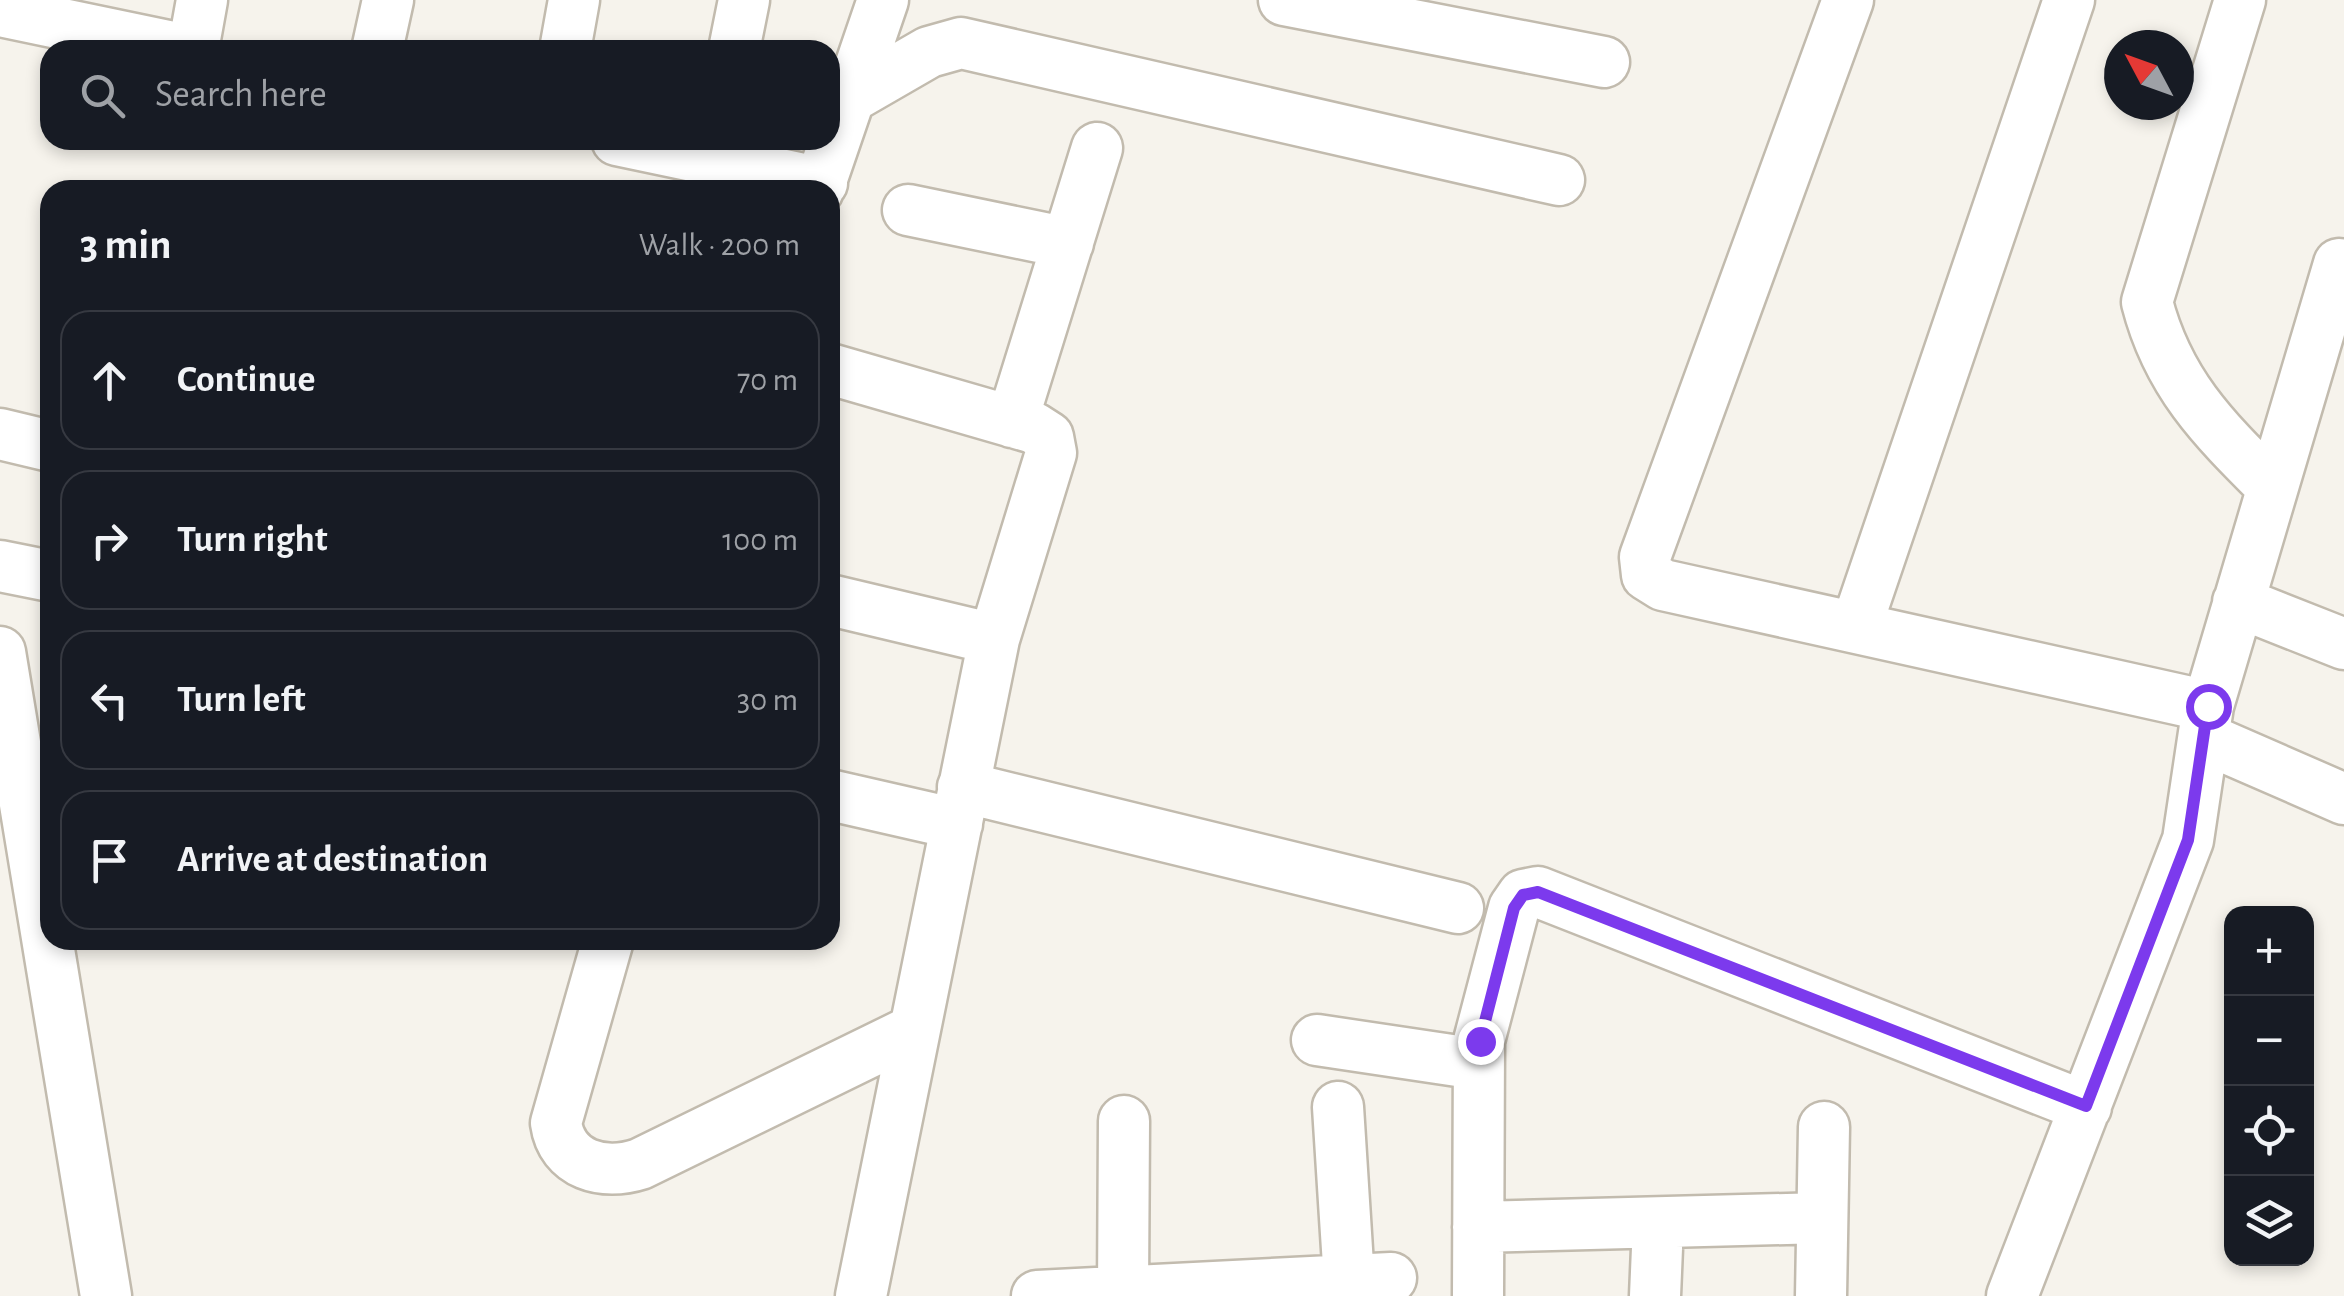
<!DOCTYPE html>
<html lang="en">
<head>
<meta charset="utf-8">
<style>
  body { margin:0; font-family:"Alegreya Sans",sans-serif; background:#242831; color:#f1f3f6 }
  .controls { position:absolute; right:30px; bottom:30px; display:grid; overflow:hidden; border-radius:20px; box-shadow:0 5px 15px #0003 }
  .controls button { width:90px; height:90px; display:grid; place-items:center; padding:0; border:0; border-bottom:2px solid #363941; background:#171b24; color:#f1f3f6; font:50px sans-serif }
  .compass { position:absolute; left:2104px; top:30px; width:90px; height:90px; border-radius:50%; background:#171b24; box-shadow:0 5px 15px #0003; rotate:311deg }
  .stop { position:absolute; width:30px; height:30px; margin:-22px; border:8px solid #7c3aed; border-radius:50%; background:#fff }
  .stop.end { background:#7c3aed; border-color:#fff; box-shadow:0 2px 10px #0008 }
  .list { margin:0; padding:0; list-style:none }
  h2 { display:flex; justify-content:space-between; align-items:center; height:130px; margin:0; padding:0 40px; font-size:42px }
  h2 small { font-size:32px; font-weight:400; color:#9ea1a6 }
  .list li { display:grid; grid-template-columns:65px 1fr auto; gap:30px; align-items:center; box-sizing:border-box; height:140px; margin:0 20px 20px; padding:0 20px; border:2px solid #363941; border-radius:30px }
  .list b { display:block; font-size:38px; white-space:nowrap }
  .list em { font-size:32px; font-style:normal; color:#9ea1a6 }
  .icon { flex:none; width:55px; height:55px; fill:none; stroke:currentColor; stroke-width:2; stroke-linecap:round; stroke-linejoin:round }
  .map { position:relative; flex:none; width:2344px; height:1296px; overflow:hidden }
  .search { position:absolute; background:#171b24; box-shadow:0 5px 15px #0003; left:40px; top:40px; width:800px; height:110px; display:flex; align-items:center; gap:25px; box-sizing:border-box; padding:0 35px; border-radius:30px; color:#9ea1a6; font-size:38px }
  .panel { position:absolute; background:#171b24; box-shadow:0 5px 15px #0003; left:40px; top:180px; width:800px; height:770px; border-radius:30px }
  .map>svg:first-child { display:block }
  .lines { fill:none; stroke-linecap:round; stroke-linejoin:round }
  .minor-casing { stroke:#c2bbae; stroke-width:55 }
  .minor { stroke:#fff; stroke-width:50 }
  .route { stroke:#7c3aed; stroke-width:12 }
</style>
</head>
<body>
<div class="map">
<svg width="2344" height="1296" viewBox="0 0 2344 1296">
  <rect width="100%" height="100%" fill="#f6f3ec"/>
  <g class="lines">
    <g class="minor-casing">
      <path id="minor" d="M 1284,0 L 1604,62
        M 1848,0 L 1645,557 L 1647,575 L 1663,585 L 2208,706
        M 2240,0 L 2147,302 C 2168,384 2214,429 2271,486
        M 0,11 L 187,50
        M 193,50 L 202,0
        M 377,50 L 388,0
        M 565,50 L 574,0
        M 734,50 L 744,0
        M 851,97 L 929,52 L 961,43 L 1559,180
        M 617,140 L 822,183
        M 818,190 L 883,0
        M 908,210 L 1068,243
        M 830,369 L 1034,428 L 1048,437 L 1051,453 L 994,639 L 861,1296
        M 1012,422 L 1097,148
        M 0,434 L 50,446
        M 0,566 L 50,576
        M 830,600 L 994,639
        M 2238,602 L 2344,644
        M 1856,627 L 2069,0
        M 0,652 L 106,1296
        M 2204,738 L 2344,799
        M 963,787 L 1458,908
        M 830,795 L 957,824
        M 608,940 L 556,1123 C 562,1165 603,1176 640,1164 L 912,1031
        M 1317,1040 L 1478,1064
        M 1338,1107 L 1349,1281
        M 1478,1227 L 1822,1218
        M 1123,1292 L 1124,1121
        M 1037,1296 L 1391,1278
        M 1478,1296 L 1479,1041 L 1514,908 L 1523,895 L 1538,892 L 2086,1107
        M 1655,1296 L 1658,1224
        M 1821,1296 L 1824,1127
        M 2012,1296 L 2188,840 L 2208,706 L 2339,264"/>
    </g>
    <use href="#minor" class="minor"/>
  </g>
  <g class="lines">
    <path class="route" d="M 1480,1041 L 1514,908 L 1523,895 L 1538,892 L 2086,1106 L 2188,840 L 2208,706"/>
  </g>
</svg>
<div class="controls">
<button>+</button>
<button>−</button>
<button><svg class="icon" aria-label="locate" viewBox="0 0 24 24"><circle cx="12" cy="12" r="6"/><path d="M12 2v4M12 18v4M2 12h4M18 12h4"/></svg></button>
<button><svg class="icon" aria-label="layers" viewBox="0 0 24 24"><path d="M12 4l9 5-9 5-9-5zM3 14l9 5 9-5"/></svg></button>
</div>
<svg class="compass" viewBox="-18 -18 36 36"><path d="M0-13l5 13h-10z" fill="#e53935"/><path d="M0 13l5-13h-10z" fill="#9ea1a6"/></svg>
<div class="stop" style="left:2208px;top:706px"></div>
<div class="stop end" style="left:1480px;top:1041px"></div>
<div class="search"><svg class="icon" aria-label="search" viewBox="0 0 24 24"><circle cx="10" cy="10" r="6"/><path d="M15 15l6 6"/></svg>Search here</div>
<section class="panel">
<h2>3 min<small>Walk · 200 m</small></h2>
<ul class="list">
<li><svg class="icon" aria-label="ahead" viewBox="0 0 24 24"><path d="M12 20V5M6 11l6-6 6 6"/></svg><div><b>Continue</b></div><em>70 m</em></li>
<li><svg class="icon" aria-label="right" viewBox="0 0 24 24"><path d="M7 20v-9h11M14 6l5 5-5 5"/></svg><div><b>Turn right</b></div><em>100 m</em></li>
<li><svg class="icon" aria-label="left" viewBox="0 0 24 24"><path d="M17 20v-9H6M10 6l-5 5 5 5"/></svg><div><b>Turn left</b></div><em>30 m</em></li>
<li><svg class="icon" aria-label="arrive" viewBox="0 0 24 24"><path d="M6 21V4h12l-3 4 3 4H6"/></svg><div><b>Arrive at destination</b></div></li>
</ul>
</section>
</div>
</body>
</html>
